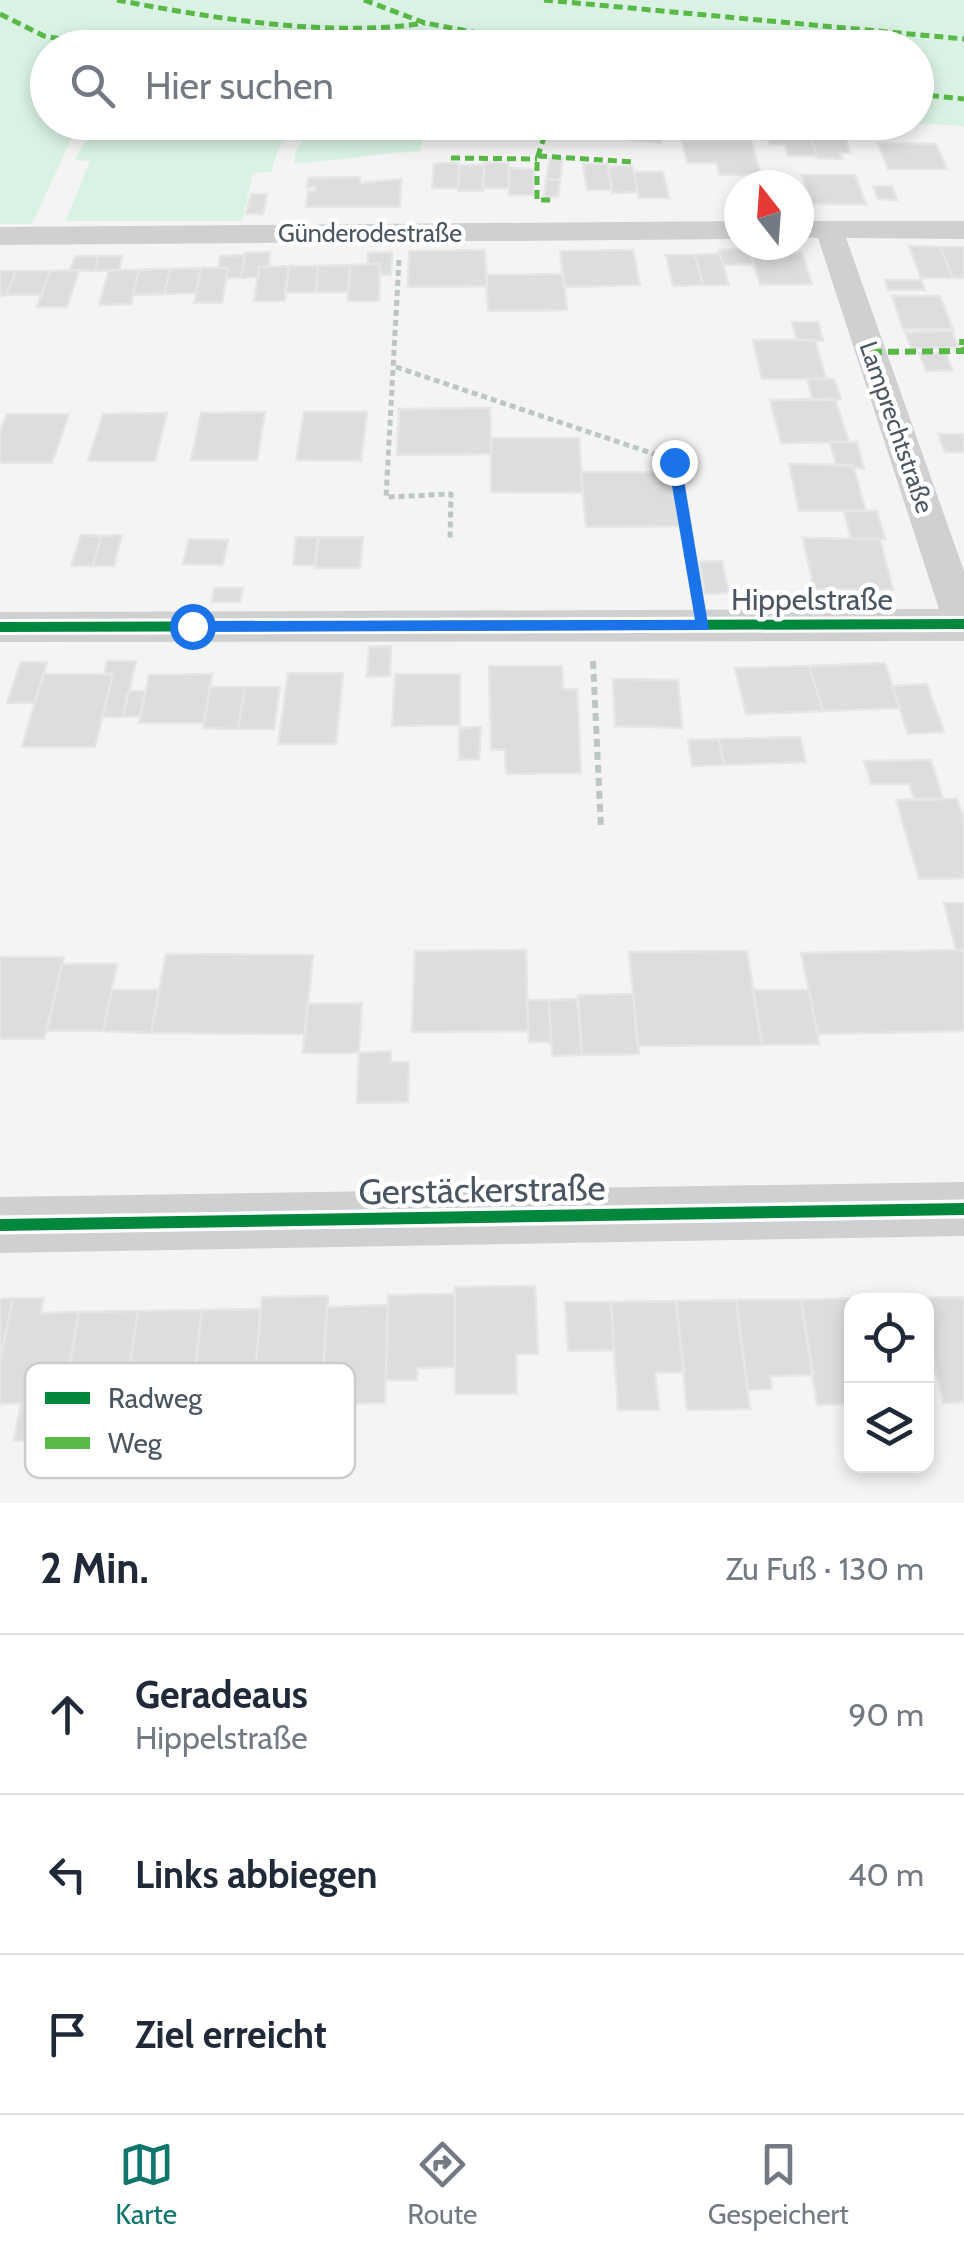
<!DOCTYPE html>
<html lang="de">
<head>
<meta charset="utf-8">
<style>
  body { margin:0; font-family:Cabin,sans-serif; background:#f6f6f7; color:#1f2937 }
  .controls { position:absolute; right:30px; bottom:30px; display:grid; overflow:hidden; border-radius:20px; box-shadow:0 5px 15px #0003 }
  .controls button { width:90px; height:90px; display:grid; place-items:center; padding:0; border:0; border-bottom:2px solid #e0e1e3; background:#fff; color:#1f2937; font:50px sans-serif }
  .compass { position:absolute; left:724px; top:170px; width:90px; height:90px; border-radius:50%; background:#fff; box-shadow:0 5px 15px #0003; rotate:343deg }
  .stop { position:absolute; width:30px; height:30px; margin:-22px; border:8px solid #1a73e8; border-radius:50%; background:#fff }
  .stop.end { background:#1a73e8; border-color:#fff; box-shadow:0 2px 10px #0008 }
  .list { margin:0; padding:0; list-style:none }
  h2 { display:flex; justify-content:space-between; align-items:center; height:130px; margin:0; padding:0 40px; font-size:42px }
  h2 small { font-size:32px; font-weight:400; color:#747a83 }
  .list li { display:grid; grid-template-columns:65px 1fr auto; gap:30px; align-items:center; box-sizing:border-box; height:160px; padding:0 40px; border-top:2px solid #e0e1e3 }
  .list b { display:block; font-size:38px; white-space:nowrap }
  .list p { margin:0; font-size:32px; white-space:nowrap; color:#747a83 }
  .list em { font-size:32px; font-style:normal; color:#747a83 }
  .icon { flex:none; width:55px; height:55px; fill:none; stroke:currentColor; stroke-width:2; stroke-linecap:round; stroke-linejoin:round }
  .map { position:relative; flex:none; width:964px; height:1503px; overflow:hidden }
  .search { position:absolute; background:#fff; box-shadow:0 5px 15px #0003; left:30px; right:30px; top:30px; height:110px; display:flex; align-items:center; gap:25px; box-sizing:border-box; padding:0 35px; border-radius:55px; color:#747a83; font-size:38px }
  .sheet { height:610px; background:#fff }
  nav { display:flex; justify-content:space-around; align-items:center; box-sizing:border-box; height:140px; border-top:2px solid #e0e1e3; background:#fff; font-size:28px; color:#747a83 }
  nav a { display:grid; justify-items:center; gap:5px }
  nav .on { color:#0f766e }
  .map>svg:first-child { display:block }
  .green { fill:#d9f2e3 }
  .building { fill:#ddddde; stroke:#e5e6e7; stroke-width:2.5 }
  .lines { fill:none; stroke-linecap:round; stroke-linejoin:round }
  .path-far1 { stroke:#bcc7c4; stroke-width:5; stroke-dasharray:6 4; stroke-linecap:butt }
  .path { stroke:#bcc7c4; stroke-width:6; stroke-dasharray:8 5; stroke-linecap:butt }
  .minor { fill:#ced0d2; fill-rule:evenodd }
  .quiet-far1 { stroke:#58b947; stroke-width:5; stroke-dasharray:9 5; stroke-linecap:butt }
  .quiet { stroke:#58b947; stroke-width:6; stroke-dasharray:11 6; stroke-linecap:butt }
  .cycleway-far1-casing { stroke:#fff; stroke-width:16 }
  .cycleway-casing { stroke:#fff; stroke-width:19 }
  .cycleway-far1 { stroke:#00873e; stroke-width:10 }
  .cycleway { stroke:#00873e; stroke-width:12 }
  .route { fill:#1a73e8 }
  .labels { text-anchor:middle; stroke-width:9; stroke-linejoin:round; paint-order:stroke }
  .far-street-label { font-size:25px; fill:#4a5661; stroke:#fff }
  .street-label { font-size:30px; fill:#4a5661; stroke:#fff }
  .near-street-label { font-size:35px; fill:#4a5661; stroke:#fff }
  .key { fill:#fff; stroke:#c9ccd0; stroke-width:2.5 }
  .key-label { font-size:28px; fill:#4a5661 }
</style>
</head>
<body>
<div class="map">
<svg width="964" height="1503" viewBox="0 0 964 1503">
  <rect width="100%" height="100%" fill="#f4f4f4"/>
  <path class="green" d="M 0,0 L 964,0 L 964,126 L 907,123 L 916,122 L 916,48 L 48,48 L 48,122 L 83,123 L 75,131 L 32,224 L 0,224 Z
    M 238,123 L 291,131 L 278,149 L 271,172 L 253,173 L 242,221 L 66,221 L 90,161 L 75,160 L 91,131 L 126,134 L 140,123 Z
    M 395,123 L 427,125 L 420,151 C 376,153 337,162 294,163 L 296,151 L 313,123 Z"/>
  <path class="building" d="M 508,122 L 539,122 L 536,134 L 505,131 Z
    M 602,122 L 632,122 L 630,136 L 600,134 Z
    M 632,122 L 664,122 L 661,143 L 629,140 Z
    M 810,132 L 817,156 L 788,156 L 785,145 L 770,145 L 767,133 Z
    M 811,136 L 845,136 L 850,153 L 840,153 L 842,159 L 817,158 Z
    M 682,141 L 751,141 L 761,175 L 720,175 L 716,163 L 687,163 Z
    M 878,143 L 936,144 L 947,169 L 888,169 Z
    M 550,158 L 563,158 L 560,180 L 546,179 Z
    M 484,162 L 509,163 L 509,188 L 483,188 Z
    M 434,163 L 459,163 L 458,188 L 432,188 Z
    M 583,164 L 608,164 L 612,190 L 587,190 Z
    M 459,165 L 484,165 L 483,191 L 458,191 Z
    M 620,166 L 633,166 L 638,192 L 612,193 L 608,167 Z
    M 509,168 L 534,169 L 534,195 L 509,195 Z
    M 634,172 L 663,172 L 669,198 L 639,198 Z
    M 802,175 L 855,175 L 866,204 L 812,204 Z
    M 360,177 L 360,183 L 401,179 L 400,207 L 306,207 L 308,191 L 315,191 L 315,187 L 307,187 L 308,178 Z
    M 546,179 L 560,180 L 558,197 L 544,197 Z
    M 873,186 L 892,186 L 897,200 L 878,199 Z
    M 251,194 L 267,194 L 263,214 L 246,214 Z
    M 909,246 L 940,247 L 953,278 L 921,278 Z
    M 940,247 L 964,247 L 964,278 L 953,278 Z
    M 749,249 L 754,264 L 723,265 L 719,250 Z
    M 485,250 L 487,286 L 408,287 L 409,251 Z
    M 633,250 L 640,285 L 564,287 L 560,251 Z
    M 270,252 L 269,267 L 259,267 L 258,277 L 241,278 L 245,253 Z
    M 392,252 L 391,275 L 380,275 L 380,264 L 368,264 L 368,253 Z
    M 802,253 L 812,284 L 760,285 L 751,254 Z
    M 707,254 L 720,254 L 729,285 L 703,285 L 695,255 Z
    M 245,255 L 241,278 L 226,278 L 228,268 L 218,268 L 220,256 Z
    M 666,255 L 695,255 L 703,285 L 673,286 Z
    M 75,256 L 98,256 L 95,271 L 70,270 Z
    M 98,256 L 122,256 L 119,270 L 95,271 Z
    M 380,264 L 379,301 L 348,301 L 350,265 Z
    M 350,265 L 349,292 L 316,292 L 318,266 Z
    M 289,266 L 318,266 L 316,292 L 285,293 Z
    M 289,266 L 285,301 L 254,301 L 259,267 Z
    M 201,268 L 196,293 L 164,294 L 170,269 Z
    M 201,268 L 228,268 L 222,303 L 194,303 Z
    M 155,269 L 170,269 L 164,294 L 133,295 L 139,270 Z
    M 79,270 L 67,307 L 37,307 L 50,271 Z
    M 109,270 L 139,270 L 131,304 L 99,305 Z
    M 0,271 L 16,271 L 6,295 L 0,296 Z
    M 16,271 L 50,271 L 41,295 L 6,295 Z
    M 563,274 L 567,310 L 488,311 L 486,275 Z
    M 885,280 L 921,280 L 925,290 L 888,290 Z
    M 892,296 L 940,296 L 953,329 L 903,329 Z
    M 792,322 L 818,322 L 823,341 L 797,340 Z
    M 952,331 L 959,348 L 911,348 L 905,332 Z
    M 753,340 L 815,340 L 826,379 L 762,379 Z
    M 919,353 L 945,353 L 953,370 L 926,371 Z
    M 807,379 L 834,379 L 841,399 L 813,400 Z
    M 835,399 L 849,442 L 781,443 L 770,400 Z
    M 490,408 L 491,454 L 397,455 L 399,409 Z
    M 265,412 L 257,460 L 191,460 L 201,413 Z
    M 304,412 L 367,412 L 361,461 L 296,460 Z
    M 167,413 L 155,461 L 88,461 L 103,414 Z
    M 7,414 L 69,414 L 52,463 L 0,463 L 0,431 Z
    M 938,434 L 964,434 L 964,452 L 945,452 Z
    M 491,438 L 579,438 L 583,493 L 491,492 Z
    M 830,442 L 857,442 L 864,469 L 836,465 Z
    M 789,464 L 853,465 L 866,511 L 799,511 Z
    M 581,472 L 671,472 L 680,526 L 586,527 Z
    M 844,511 L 877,511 L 885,539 L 851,539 Z
    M 81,535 L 101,536 L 93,566 L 71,566 Z
    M 122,535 L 114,566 L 93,566 L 101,536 Z
    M 296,537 L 318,537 L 315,565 L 293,565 Z
    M 319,537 L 363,537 L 360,568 L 315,568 Z
    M 803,538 L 880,539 L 893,590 L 814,589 Z
    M 189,539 L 228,540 L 223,565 L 183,564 Z
    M 722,561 L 729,593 L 705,594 L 699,562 Z
    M 214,588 L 243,588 L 240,602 L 212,602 Z
    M 391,646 L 390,676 L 367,677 L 369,647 Z
    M 107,661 L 136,661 L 123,717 L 102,717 L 113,674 L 104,673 Z
    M 21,662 L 47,662 L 35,703 L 7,703 Z
    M 885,663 L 900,708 L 823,711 L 809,666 Z
    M 489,666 L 562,666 L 563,689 L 577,689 L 581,773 L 506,774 L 505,750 L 491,749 Z
    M 809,666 L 823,711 L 746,714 L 735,668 Z
    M 288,673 L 343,673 L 336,744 L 278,744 Z
    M 43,674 L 113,674 L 95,747 L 22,747 Z
    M 212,674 L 204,723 L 139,723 L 149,675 Z
    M 395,674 L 460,674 L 460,725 L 392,726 Z
    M 613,679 L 678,680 L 682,728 L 615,726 Z
    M 927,684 L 944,732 L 908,734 L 892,686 Z
    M 210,687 L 245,687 L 238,729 L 203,728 Z
    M 245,687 L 280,687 L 274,729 L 238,729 Z
    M 128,691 L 145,691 L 140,716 L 123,717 Z
    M 481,727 L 479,759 L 459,760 L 459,728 Z
    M 800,737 L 806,762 L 724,765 L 719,739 Z
    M 719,739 L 724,765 L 692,766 L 688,740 Z
    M 931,760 L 943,799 L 914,799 L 909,784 L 871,784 L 864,761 Z
    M 957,799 L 964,819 L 964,878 L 919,879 L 896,800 Z
    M 944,903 L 964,903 L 964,950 L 956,950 Z
    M 526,950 L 528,1031 L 412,1032 L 415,951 Z
    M 956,950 L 964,950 L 964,1031 L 818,1034 L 801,953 Z
    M 747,951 L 762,1045 L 638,1046 L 629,952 Z
    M 166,954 L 313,955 L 305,1034 L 151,1033 Z
    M 0,957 L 64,957 L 44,1039 L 0,1039 Z
    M 62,964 L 117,964 L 103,1031 L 47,1031 Z
    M 112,990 L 159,990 L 151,1033 L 103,1031 Z
    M 753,990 L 809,990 L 819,1044 L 762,1045 Z
    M 633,994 L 639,1054 L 582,1055 L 578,995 Z
    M 577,999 L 582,1055 L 552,1056 L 549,1000 Z
    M 527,1000 L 549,1000 L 551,1042 L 529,1042 Z
    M 362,1003 L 359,1053 L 303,1053 L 307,1004 Z
    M 391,1051 L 391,1062 L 409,1062 L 408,1102 L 357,1103 L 359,1053 Z
    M 535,1286 L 538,1354 L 516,1354 L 517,1394 L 455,1394 L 455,1287 Z
    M 455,1294 L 455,1367 L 417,1368 L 417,1380 L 386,1380 L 388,1295 Z
    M 328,1296 L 323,1372 L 255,1373 L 262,1297 Z
    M 964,1297 L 964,1402 L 943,1403 L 926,1324 L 926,1300 L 921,1298 Z
    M 13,1298 L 0,1361 L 0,1299 Z
    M 13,1298 L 44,1298 L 41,1313 L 79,1312 L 56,1440 L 14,1441 L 21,1403 L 0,1404 L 0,1361 Z
    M 857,1298 L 852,1300 L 852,1404 L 817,1405 L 801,1300 Z
    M 736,1300 L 801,1300 L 813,1375 L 770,1376 L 772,1389 L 748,1390 Z
    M 736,1300 L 750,1409 L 687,1410 L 676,1301 Z
    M 676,1301 L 684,1372 L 655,1373 L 659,1410 L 618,1410 L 611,1302 Z
    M 565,1302 L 611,1302 L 614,1350 L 568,1351 Z
    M 388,1305 L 385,1403 L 321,1404 L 327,1307 Z
    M 261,1309 L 251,1417 L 189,1419 L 202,1310 Z
    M 202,1310 L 192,1398 L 125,1398 L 138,1311 Z
    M 138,1311 L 122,1418 L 60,1420 L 79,1312 Z
    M 926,1324 L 937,1374 L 926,1374 Z"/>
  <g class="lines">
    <path class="path-far1" d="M 399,260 L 386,497 L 451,494 L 450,540
      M 396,367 L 675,461 L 692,561"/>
    <path class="path" d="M 692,558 L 697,589
      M 593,661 L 601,829"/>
    <path class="minor" d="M 739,221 L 739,239 L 0,245 L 0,227 Z
      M 799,221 L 964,221 L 964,239 L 846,238 L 964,571 L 964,641 L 0,642 L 0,612 L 939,609 L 818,238 L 799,237 Z
      M 964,1182 L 964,1236 L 0,1253 L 0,1197 Z"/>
    <path class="quiet-far1" d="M 117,0 C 212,18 330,38 425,23
      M 364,0 L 425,23 L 558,48
      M 544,0 L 964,39
      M 0,14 L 44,36 L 111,48
      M 916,94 L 964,99
      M 549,122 L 537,159 L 537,200 L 550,200
      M 538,156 L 635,162
      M 451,158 L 537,159"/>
    <path class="quiet" d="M 871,352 L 963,351 L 959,342 L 964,342"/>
    <g class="cycleway-far1-casing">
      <path id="cycleway-far1" d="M 0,627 L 964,624"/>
    </g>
    <g class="cycleway-casing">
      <path id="cycleway" d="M 0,1225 L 964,1209"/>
    </g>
    <use href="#cycleway-far1" class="cycleway-far1"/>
    <use href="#cycleway" class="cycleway"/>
  </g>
  <path class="route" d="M 674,457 L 681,462 L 709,630 L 192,632 L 184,626 L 192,621 L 695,620 L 668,462 Z"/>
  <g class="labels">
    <g class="far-street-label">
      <text x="370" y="242">Günderodestraße</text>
      <text transform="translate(897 427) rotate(71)" y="9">Lamprechtstraße</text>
    </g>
    <g class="street-label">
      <text x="812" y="610">Hippelstraße</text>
    </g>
    <g class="near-street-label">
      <text transform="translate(482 1190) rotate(-1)" y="12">Gerstäckerstraße</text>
    </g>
  </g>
  <rect x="25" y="1363" width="330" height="115" rx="15" class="key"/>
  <rect x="45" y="1392" width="45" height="12" fill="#00873e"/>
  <rect x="45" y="1437" width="45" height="12" fill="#58b947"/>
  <g class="key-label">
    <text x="108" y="1408">Radweg</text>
    <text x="108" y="1453">Weg</text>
  </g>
</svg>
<div class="controls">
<button><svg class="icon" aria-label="locate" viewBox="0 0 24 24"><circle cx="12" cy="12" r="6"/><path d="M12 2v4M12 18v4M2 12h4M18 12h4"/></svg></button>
<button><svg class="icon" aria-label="layers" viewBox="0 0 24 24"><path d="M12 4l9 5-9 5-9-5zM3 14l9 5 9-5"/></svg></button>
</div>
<svg class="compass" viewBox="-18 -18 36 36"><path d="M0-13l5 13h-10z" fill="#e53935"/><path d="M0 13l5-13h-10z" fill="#747a83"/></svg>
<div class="stop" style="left:192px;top:626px"></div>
<div class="stop end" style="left:674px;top:462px"></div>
<div class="search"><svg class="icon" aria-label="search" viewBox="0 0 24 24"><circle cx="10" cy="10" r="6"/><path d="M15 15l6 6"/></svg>Hier suchen</div>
</div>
<section class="sheet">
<h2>2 Min.<small>Zu Fuß · 130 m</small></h2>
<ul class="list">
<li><svg class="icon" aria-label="ahead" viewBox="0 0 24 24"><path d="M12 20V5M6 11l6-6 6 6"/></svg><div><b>Geradeaus</b><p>Hippelstraße</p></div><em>90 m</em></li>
<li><svg class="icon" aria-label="left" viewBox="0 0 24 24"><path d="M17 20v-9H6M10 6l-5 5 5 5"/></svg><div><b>Links abbiegen</b></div><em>40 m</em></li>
<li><svg class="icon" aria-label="arrive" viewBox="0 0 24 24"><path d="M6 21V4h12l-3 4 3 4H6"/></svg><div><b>Ziel erreicht</b></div></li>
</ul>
</section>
<nav>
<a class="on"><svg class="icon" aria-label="map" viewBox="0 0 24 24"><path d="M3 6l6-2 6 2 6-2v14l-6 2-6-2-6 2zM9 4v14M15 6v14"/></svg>Karte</a>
<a><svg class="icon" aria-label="directions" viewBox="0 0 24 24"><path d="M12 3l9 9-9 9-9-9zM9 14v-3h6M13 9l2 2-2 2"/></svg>Route</a>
<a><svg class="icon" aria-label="saved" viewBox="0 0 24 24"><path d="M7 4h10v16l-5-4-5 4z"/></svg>Gespeichert</a>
</nav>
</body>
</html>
